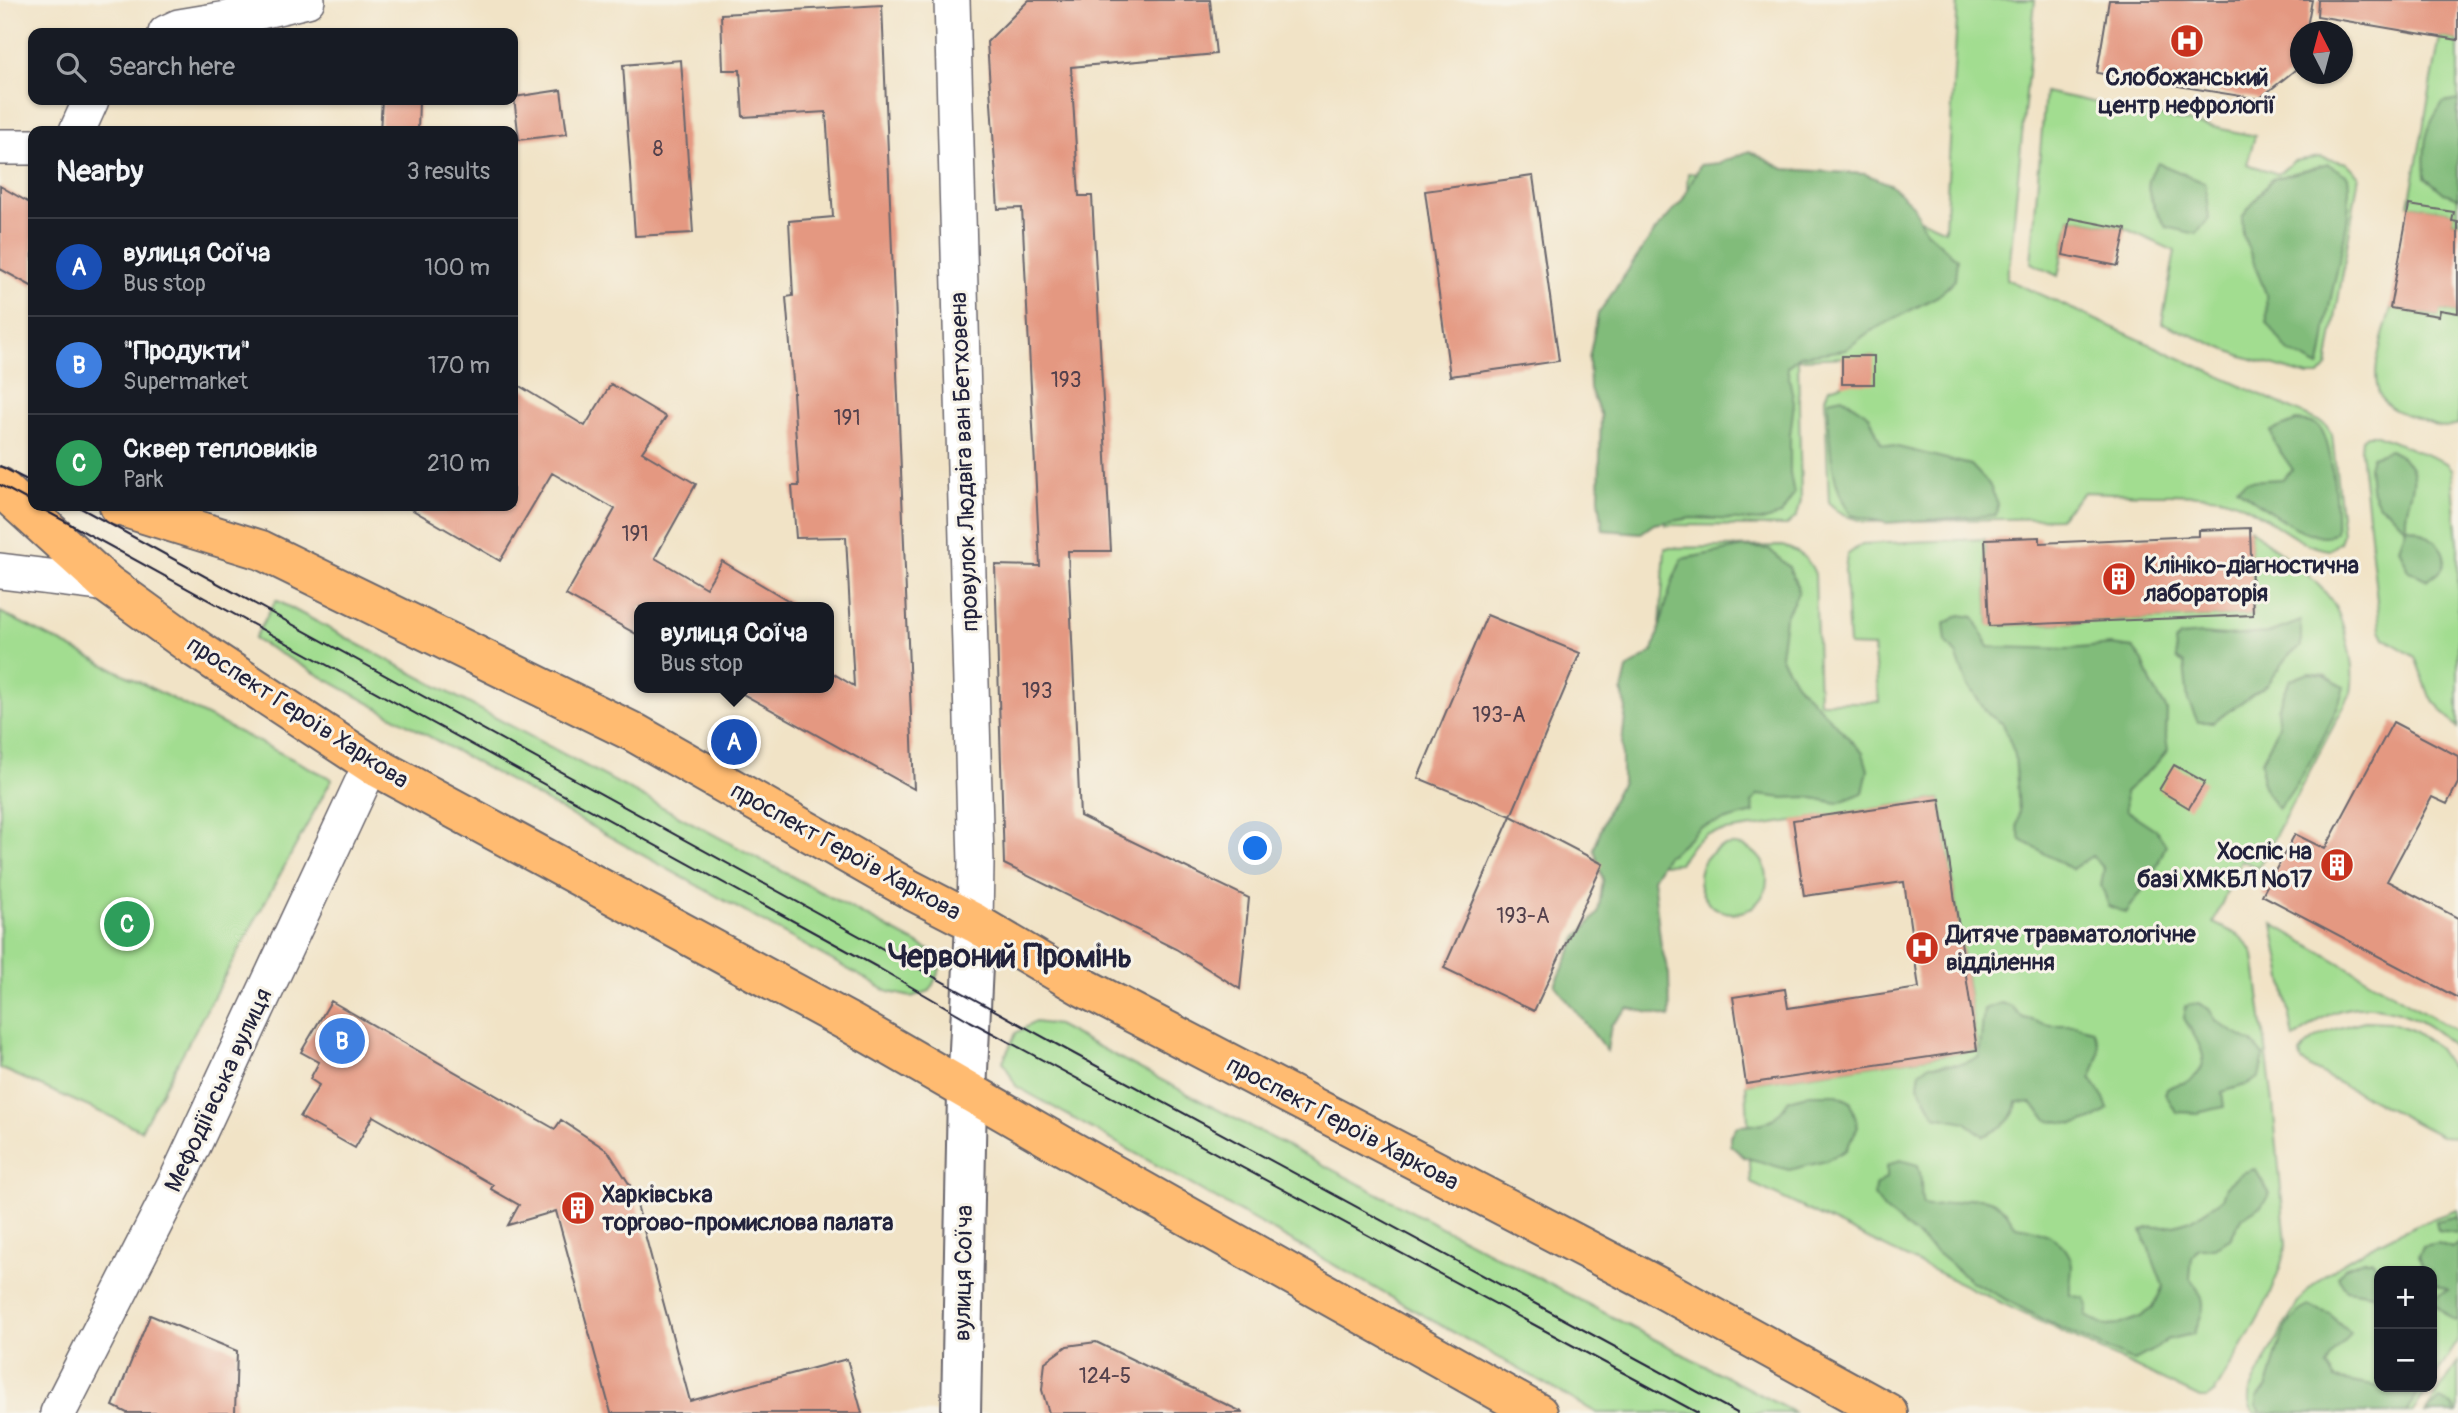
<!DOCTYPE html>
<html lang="en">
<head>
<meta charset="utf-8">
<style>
  body { margin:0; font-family:Pangolin,sans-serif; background:#20242c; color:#f1f3f6 }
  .controls { position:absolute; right:21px; bottom:21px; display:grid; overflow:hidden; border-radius:14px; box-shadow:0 2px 5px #0004 }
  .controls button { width:63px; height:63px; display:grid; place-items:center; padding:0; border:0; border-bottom:2px solid #363941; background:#171b24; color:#f1f3f6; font:35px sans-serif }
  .compass { position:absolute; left:2290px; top:21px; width:63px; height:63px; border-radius:50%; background:#171b24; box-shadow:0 2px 5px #0004; rotate:354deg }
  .you { position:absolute; left:1256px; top:849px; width:24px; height:24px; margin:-18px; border:5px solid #fff; border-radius:50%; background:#1a73e8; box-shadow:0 0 0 10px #1a73e833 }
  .badge { display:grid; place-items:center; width:46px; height:46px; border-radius:50%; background:#1a73e8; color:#fff; font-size:23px; font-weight:700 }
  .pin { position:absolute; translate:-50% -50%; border:4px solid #fff; box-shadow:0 2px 7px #0006 }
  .popup { position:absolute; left:634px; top:602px; width:200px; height:91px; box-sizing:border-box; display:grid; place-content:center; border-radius:14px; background:#171b24; filter:drop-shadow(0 2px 5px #0005); font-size:23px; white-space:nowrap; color:#9ea1a6 }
  .popup b { font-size:26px; color:#f1f3f6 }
  .popup::after { content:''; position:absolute; left:50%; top:100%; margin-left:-14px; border:14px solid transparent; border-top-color:#171b24 }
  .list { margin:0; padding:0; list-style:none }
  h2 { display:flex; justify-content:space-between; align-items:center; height:91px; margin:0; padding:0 28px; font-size:30px }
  h2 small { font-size:23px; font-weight:400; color:#9ea1a6 }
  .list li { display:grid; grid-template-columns:46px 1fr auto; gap:21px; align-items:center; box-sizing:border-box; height:98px; padding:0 28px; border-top:2px solid #363941 }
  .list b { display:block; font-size:26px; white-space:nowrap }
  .list p { margin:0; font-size:23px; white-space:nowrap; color:#9ea1a6 }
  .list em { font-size:23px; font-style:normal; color:#9ea1a6 }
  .icon { flex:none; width:38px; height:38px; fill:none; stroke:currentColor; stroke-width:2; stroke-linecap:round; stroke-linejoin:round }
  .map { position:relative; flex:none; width:2458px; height:1413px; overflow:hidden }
  .search { position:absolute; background:#171b24; box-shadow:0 2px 5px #0004; left:28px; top:28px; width:490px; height:77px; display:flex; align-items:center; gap:18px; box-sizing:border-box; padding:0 24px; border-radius:14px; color:#9ea1a6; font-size:26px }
  .panel { position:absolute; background:#171b24; box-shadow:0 2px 5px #0004; left:28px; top:126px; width:490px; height:385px; border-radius:14px }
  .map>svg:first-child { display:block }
  .green { fill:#a2dd90; stroke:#628066; stroke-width:2 }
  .forest { fill:#81bc7a; stroke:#526f5a; stroke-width:2 }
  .building { fill:#e49881 }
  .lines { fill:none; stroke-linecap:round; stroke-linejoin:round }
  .minor-casing { stroke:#6a666c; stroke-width:38 }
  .tertiary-casing { stroke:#6a666c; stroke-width:42 }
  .primary-casing { stroke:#6a666c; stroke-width:42 }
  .minor { stroke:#fff; stroke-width:35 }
  .tertiary { stroke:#fff; stroke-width:38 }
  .primary { stroke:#ffbb71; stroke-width:38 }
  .tram { stroke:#22223b; stroke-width:2 }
  .labels { text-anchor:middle; stroke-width:6; stroke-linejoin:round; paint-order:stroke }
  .number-label { font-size:21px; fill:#52404c }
  .poi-label { font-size:24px; font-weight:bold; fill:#22223b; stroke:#f7f3e8; text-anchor:start }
  .street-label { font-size:24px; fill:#22223b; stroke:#f7f3e8 }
  .district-label { font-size:32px; font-weight:bold; fill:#22223b; stroke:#f7f3e8 }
</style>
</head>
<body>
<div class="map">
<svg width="2458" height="1413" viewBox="0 0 2458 1413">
  <rect width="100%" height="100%" fill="#f7f3e8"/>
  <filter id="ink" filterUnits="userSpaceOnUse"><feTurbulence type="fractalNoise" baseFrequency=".0143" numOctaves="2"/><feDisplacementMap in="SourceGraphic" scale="14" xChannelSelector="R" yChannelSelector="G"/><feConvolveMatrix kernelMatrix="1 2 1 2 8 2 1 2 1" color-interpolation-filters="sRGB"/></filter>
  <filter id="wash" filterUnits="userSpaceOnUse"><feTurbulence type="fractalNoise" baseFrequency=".00686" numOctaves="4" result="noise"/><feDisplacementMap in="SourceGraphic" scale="28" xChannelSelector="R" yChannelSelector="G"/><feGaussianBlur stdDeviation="1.57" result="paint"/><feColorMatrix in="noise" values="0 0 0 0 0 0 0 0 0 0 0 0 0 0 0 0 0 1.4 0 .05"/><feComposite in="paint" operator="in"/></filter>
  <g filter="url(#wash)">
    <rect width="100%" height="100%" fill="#f1e3c6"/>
    <path class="green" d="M 1958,0 L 2035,0 L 2010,260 L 2006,279 L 2325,424 L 2332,434 L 2343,534 L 2340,542 L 2329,550 C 2294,546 2267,513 2234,501 C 2214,494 2191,495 2170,494 C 2141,494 2112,493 2084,492 L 2059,518 L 1865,522 L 1843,515 L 1829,503 L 1825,398 L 1829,388 L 1842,384 L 1873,356 L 1798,359 L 1801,500 L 1797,516 L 1786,526 L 1666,525 L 1688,173 L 1805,182 L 1900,210 L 1945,230 Z
      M 2440,37 L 2458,40 L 2458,222 L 2452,221 L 2453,212 L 2409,205 Z
      M 2045,92 L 2255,136 L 2247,164 L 2278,174 L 2294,161 L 2320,157 L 2347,163 L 2359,175 L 2327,367 L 2319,376 L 2308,376 L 2239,355 L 2162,323 L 2175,251 L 2126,229 L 2070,218 L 2058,276 L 2031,263 Z
      M 2391,308 L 2438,316 L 2440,310 L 2458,313 L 2458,425 C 2442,430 2430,424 2416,418 C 2408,415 2397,412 2390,407 C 2362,389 2384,334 2391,308 Z
      M 2367,435 L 2377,435 L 2447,463 L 2452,469 L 2458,544 L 2458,728 L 2430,697 L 2415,657 L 2384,638 L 2380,630 L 2361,450 L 2362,439 Z
      M 2250,528 C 2273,549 2314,575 2331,600 C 2340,613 2344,629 2348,645 C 2352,661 2354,676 2351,693 L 2258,868 L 2241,860 L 2213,923 C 2232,932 2245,935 2254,955 L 2273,1103 L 2286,1244 C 2276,1297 2242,1345 2215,1392 L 2207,1398 L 2200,1398 L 1751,1183 L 1746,1084 L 1977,1050 L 1940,799 L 1706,834 L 1693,844 L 1679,863 L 1664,864 L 1646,850 L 1665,548 L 1782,546 C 1799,551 1808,557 1815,574 L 1819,702 L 1879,702 L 1873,647 L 1849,646 L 1845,570 L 1847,555 L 1862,544 L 1985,539 L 1989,626 L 2253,615 Z
      M 276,600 L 931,951 L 940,969 L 930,991 L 911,997 L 889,992 L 254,639 Z
      M 0,612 L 332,779 L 141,1130 L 0,1068 Z
      M1699 879a34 34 0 1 1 68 0a34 34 0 1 1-68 0Z
      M 2273,924 L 2458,1032 L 2458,1052 C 2431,1021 2388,1000 2345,1009 C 2326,1013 2309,1027 2294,1039 Z
      M 2365,1021 L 2389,1022 L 2412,1030 L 2436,1046 L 2458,1078 L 2458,1137 L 2441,1136 L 2312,1069 L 2301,1060 L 2300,1053 C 2314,1033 2341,1027 2365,1021 Z
      M 1035,1022 L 1057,1025 L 1795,1413 L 1597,1413 L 1016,1086 L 1003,1061 L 1016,1033 Z
      M 2458,1210 L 2458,1341 L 2432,1382 L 2432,1271 L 2379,1271 L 2379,1387 L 2429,1387 L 2412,1413 L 2255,1413 C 2248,1406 2248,1400 2250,1391 C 2266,1361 2281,1328 2300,1300 C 2326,1263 2414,1223 2458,1210 Z
      M 2458,1362 L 2458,1413 L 2425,1413 Z"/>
    <path class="forest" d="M 2458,100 L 2458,198 L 2444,193 L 2425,177 C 2423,147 2424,128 2443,103 Z
      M 1749,151 L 1784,169 L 1865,174 L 1890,184 L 1913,205 L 1924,229 L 1957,259 L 1955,280 L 1938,296 L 1869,332 L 1845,350 L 1800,356 L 1787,367 L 1794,403 L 1790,436 L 1790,473 L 1794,494 L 1781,515 L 1762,521 L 1692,518 L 1654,524 L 1641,533 L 1603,530 L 1599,498 L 1601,416 L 1590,389 L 1589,358 L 1598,314 L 1655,231 L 1682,201 L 1700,165 L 1720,163 Z
      M 2158,163 L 2205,183 L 2209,219 L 2196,234 L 2166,227 C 2153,203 2138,188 2158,163 Z
      M 2328,164 L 2348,176 C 2354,222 2335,268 2328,314 C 2325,333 2325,349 2319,367 L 2288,351 L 2267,322 L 2266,294 L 2243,235 L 2242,217 L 2272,179 Z
      M 1842,397 L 1869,415 L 1881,443 L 1971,465 L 1989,484 L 1998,504 L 1996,515 L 1887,523 L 1851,515 C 1828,481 1830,440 1828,400 Z
      M 2296,421 C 2304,422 2315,421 2321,429 C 2333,447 2337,510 2336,532 C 2314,550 2256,501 2237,488 L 2246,481 L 2282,479 L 2293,470 L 2275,444 L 2271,431 Z
      M 2390,450 C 2433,472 2403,494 2406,526 C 2421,530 2455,548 2441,569 C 2439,573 2432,577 2428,580 L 2409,571 L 2399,548 L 2406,529 L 2389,511 L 2379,505 L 2371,488 L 2369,467 L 2372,456 Z
      M 1744,547 L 1769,549 L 1789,567 L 1799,591 L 1785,618 L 1780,656 L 1796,683 L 1863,753 L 1868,770 L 1863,793 L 1837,803 L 1808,797 L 1784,798 L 1758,795 L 1752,802 L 1754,813 L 1700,827 L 1671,854 L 1667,855 L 1653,878 L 1661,946 L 1669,974 L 1670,1017 L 1628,1008 L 1611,1025 L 1607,1051 L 1555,985 L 1577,938 L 1598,913 L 1603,880 L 1594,849 L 1608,809 L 1622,782 L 1622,743 L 1626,709 L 1622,691 L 1627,669 L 1653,651 L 1672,582 L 1682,559 Z
      M 1960,615 L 1974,617 L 1989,647 L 2069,649 L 2111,645 L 2133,648 L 2143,661 L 2151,683 L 2167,710 L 2166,737 L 2168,750 L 2155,765 L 2125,792 L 2126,810 L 2156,830 L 2166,845 L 2153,875 L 2126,913 L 2109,906 L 2101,886 L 2104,868 L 2092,856 L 2072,869 L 2021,840 L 2017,826 L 2019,812 L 2015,755 L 2003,724 L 1988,714 L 1967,684 L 1956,654 L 1946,642 L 1944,624 Z
      M 2301,621 L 2301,647 L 2290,654 L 2268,684 L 2213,722 L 2198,722 L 2188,701 L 2184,664 L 2177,659 L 2175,642 L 2180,636 L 2201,634 L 2226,636 L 2269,633 Z
      M 2309,673 L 2324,675 L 2344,687 C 2335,721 2301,782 2278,809 L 2267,793 L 2262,781 L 2262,761 L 2279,726 L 2277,709 L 2290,680 Z
      M 2001,1003 L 2012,1007 L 2024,1018 L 2049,1025 L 2074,1025 L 2093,1030 C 2103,1048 2098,1061 2091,1079 L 2104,1098 L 2108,1109 L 2095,1118 L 2076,1124 L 2048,1120 L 2031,1103 L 2017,1102 C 2015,1121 1999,1129 1984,1136 L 1965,1122 L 1935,1116 L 1918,1085 L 1920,1071 L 1930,1065 L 1962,1064 L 1979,1057 L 1984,1009 Z
      M 2198,1003 L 2209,1009 L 2216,1020 L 2228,1029 L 2253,1043 L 2264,1056 L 2259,1077 L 2249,1084 L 2222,1092 L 2224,1107 L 2197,1113 L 2176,1112 L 2165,1093 L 2167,1089 C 2175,1083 2185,1085 2193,1078 C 2216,1061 2194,1037 2184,1018 L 2186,1006 Z
      M 1810,1094 L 1835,1094 L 1851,1102 L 1858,1127 L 1846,1150 L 1826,1161 L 1789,1170 L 1744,1157 L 1730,1145 L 1730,1137 L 1737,1126 C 1765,1124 1773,1125 1789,1100 Z
      M 1900,1160 L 1918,1165 C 1924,1182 1919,1190 1923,1205 C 1949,1211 1977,1184 2003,1208 C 2008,1213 2011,1221 2016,1226 C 2039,1229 2069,1239 2072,1266 C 2072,1276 2069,1285 2070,1295 L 2085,1298 L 2088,1306 L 2086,1316 L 2107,1326 L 2118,1325 L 2140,1317 L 2153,1308 L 2163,1286 L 2142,1231 L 2148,1228 L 2174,1225 L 2191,1220 L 2222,1199 L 2226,1186 L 2242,1173 L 2255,1169 L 2270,1194 L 2261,1206 L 2242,1218 L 2230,1239 L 2214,1248 L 2198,1248 L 2192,1258 L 2190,1278 C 2208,1301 2206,1309 2193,1334 L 2166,1340 L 2157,1348 L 2133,1361 L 2050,1323 L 1972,1282 L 1885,1210 L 1874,1196 L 1875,1186 L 1887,1177 L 1887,1166 Z
      M 2458,1216 L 2458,1233 L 2438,1230 L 2436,1221 Z
      M 2438,1243 L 2452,1248 L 2458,1243 L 2458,1321 L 2453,1320 L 2432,1302 L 2437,1295 L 2448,1290 L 2432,1281 L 2432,1271 L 2424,1271 L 2419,1255 L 2423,1246 Z
      M 2364,1260 L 2373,1260 L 2379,1278 L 2379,1311 L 2378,1299 L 2373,1294 L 2346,1290 L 2338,1276 L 2344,1268 Z
      M 2309,1306 L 2330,1314 L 2350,1333 C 2341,1348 2331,1351 2327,1367 L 2335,1379 L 2379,1387 L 2416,1387 L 2418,1393 L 2406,1413 L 2262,1413 L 2257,1406 L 2257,1398 C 2260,1394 2265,1390 2267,1386 C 2277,1360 2279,1318 2309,1306 Z
      M 2440,1400 L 2452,1405 L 2457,1413 L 2426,1413 Z"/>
    <g id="blocks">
      <path class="building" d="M 1029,0 L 1210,0 L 1216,54 L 1071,67 L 1079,196 L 1092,196 L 1111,551 L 1068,551 L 1080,816 L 1249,898 L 1240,989 L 1176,949 L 1004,864 L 995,565 L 1040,566 L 1022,208 L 998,209 L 987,42 Z
        M 2109,0 L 2312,0 L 2306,32 L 2300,32 L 2300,66 L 2259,99 L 2097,73 Z
        M 2318,0 L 2458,0 L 2458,40 L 2317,16 Z
        M 882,5 L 914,789 L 732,688 L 829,688 L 829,671 L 854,686 L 846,537 L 796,538 L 792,486 L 799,486 L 793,393 L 794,393 L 786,297 L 793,296 L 789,221 L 833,217 L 826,112 L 743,117 L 740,70 L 723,70 L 721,14 Z
        M 681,60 L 693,233 L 635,236 L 623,65 Z
        M 561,90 L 567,134 L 519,140 L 514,97 Z
        M 382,100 L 419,100 L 418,131 L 380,131 Z
        M 1533,176 L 1559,361 L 1450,376 L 1425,191 Z
        M 0,186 L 33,205 L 33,287 L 0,269 Z
        M 2409,205 L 2454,212 L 2452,221 L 2458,222 L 2458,313 L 2440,310 L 2439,316 L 2390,308 Z
        M 2070,218 L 2126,229 L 2118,266 L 2063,255 Z
        M 1842,356 L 1874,356 L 1874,384 L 1842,384 Z
        M 513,382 L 585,426 L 611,384 L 666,417 L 642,452 L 696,484 L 655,558 L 706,588 L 722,561 L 799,607 L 640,607 L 640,636 L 566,595 L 615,509 L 552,473 L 500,561 L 406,506 L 513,506 Z
        M 2250,528 L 2253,615 L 1989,626 L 1985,539 L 2040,537 L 2040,543 L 2199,536 L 2199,530 Z
        M 1487,615 L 1580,653 L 1511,816 L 1418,778 Z
        M 2393,722 L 2458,756 L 2458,783 L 2447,804 L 2432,797 L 2387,881 L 2458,918 L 2458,998 L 2262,895 L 2295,834 L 2325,849 Z
        M 2174,765 L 2205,782 L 2189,808 L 2159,790 Z
        M 1940,799 L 1977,1050 L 1746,1084 L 1733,997 L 1785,989 L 1788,1008 L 1919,988 L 1904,882 L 1804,896 L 1793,820 Z
        M 1511,816 L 1603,864 L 1534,1011 L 1444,968 Z
        M 331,1001 L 555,1129 L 561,1120 L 608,1151 L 633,1190 L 690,1401 L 847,1359 L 862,1413 L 611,1413 L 556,1211 L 508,1225 L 519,1205 L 491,1189 L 493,1185 L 373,1116 L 355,1148 L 300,1117 L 319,1085 L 310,1079 L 319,1062 L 301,1052 Z
        M 150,1315 L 237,1351 L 235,1413 L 127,1413 L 113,1406 Z
        M 1096,1342 L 1244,1413 L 1049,1413 L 1042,1390 L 1045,1362 L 1067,1346 Z"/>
    </g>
  </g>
  <g filter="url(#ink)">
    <use href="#blocks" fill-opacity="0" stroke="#6a666c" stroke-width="2"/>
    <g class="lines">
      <g class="minor-casing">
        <path id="minor" d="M 952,0 L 976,863 L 975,923
          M 166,33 L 179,27 L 227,19 L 307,0
          M 77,131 L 91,100
          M 0,147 L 33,147
          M 0,571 L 107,584
          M 58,1413 L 177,1180 L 371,764"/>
      </g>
      <g class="tertiary-casing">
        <path id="tertiary" d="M 961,1413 L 967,1092 L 975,923"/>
      </g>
      <g class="primary-casing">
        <path id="primary" d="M 0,487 L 107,584 L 198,650 L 371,764 L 852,1024 L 1063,1146 L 1538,1413
          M 119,506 L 261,550 L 635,733 L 911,890 L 975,923 L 1083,987 L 1659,1287 L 1888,1413"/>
      </g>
      <use href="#minor" class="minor"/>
      <use href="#tertiary" class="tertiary"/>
      <use href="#primary" class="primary"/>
      <path class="tram" d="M 0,466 L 33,483
        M 0,485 L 33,503
        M 37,506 L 877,967 L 970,1021 L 1698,1413
        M 77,506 L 1056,1044 L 1737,1413"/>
    </g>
  </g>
  <defs>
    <g id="hospital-disc" transform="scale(1.75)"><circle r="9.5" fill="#c8321e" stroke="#f7f3e8"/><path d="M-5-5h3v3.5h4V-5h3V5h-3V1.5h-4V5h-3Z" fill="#fff"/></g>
    <g id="building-disc" transform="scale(1.75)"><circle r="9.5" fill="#c8321e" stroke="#f7f3e8"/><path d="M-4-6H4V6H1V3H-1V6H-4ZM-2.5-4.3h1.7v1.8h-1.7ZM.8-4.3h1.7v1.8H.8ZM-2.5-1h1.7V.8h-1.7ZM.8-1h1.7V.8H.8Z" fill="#fff"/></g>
  </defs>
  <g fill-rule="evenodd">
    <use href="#hospital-disc" x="2187" y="41"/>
    <use href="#building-disc" x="2119" y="579"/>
    <use href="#building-disc" x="2337" y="865"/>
    <use href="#hospital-disc" x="1922" y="948"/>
    <use href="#building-disc" x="578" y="1208"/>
  </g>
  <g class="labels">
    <g class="number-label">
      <text x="658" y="156">8</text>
      <text x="1066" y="387">193</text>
      <text x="847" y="425">191</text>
      <text x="635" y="541">191</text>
      <text x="1037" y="698">193</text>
      <text x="1499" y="722">193-А</text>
      <text x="1523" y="923">193-А</text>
      <text x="1105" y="1383">124-5</text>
    </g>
    <g class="poi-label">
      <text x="2187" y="85" text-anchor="middle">Слобожанський<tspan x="2187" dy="28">центр нефрології</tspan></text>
      <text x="2144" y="573">Клініко-діагностична<tspan x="2144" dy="28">лабораторія</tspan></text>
      <text x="2312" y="859" text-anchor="end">Хоспіс на<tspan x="2312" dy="28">базі ХМКБЛ №17</tspan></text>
      <text x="1946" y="942">Дитяче травматологічне<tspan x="1946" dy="28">відділення</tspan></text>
      <text x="602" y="1202">Харківська<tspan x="602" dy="28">торгово-промислова палата</tspan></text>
    </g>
    <g class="street-label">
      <text transform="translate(964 462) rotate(-92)" y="8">провулок Людвіга ван Бетховена</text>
      <text transform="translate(298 712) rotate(33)" y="8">проспект Героїв Харкова</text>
      <text transform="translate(846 851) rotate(29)" y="8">проспект Героїв Харкова</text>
      <text transform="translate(218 1090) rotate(-65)" y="8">Мефодіївська вулиця</text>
      <text transform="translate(1343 1123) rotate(28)" y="8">проспект Героїв Харкова</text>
      <text transform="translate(963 1273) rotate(-89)" y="8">вулиця Соїча</text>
    </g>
    <g class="district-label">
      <text x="1010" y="967">Червоний Промінь</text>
    </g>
  </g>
</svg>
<div class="controls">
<button>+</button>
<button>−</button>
</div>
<svg class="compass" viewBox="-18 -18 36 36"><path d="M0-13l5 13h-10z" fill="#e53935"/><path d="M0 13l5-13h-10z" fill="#9ea1a6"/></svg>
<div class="you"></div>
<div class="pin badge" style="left:734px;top:742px;background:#1a4fb4">A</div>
<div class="popup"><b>вулиця Соїча</b>Bus stop</div>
<div class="pin badge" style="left:342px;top:1041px;background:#3f7fe0">B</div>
<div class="pin badge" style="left:127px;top:924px;background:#2e9e5b">C</div>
<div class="search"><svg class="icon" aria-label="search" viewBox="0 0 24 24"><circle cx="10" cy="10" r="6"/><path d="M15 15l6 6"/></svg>Search here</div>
<section class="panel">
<h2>Nearby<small>3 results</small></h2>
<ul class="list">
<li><span class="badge" style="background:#1a4fb4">A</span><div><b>вулиця Соїча</b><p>Bus stop</p></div><em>100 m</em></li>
<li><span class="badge" style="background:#3f7fe0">B</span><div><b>&quot;Продукти&quot;</b><p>Supermarket</p></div><em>170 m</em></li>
<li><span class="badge" style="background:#2e9e5b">C</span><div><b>Сквер тепловиків</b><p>Park</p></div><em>210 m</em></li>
</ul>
</section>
</div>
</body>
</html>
